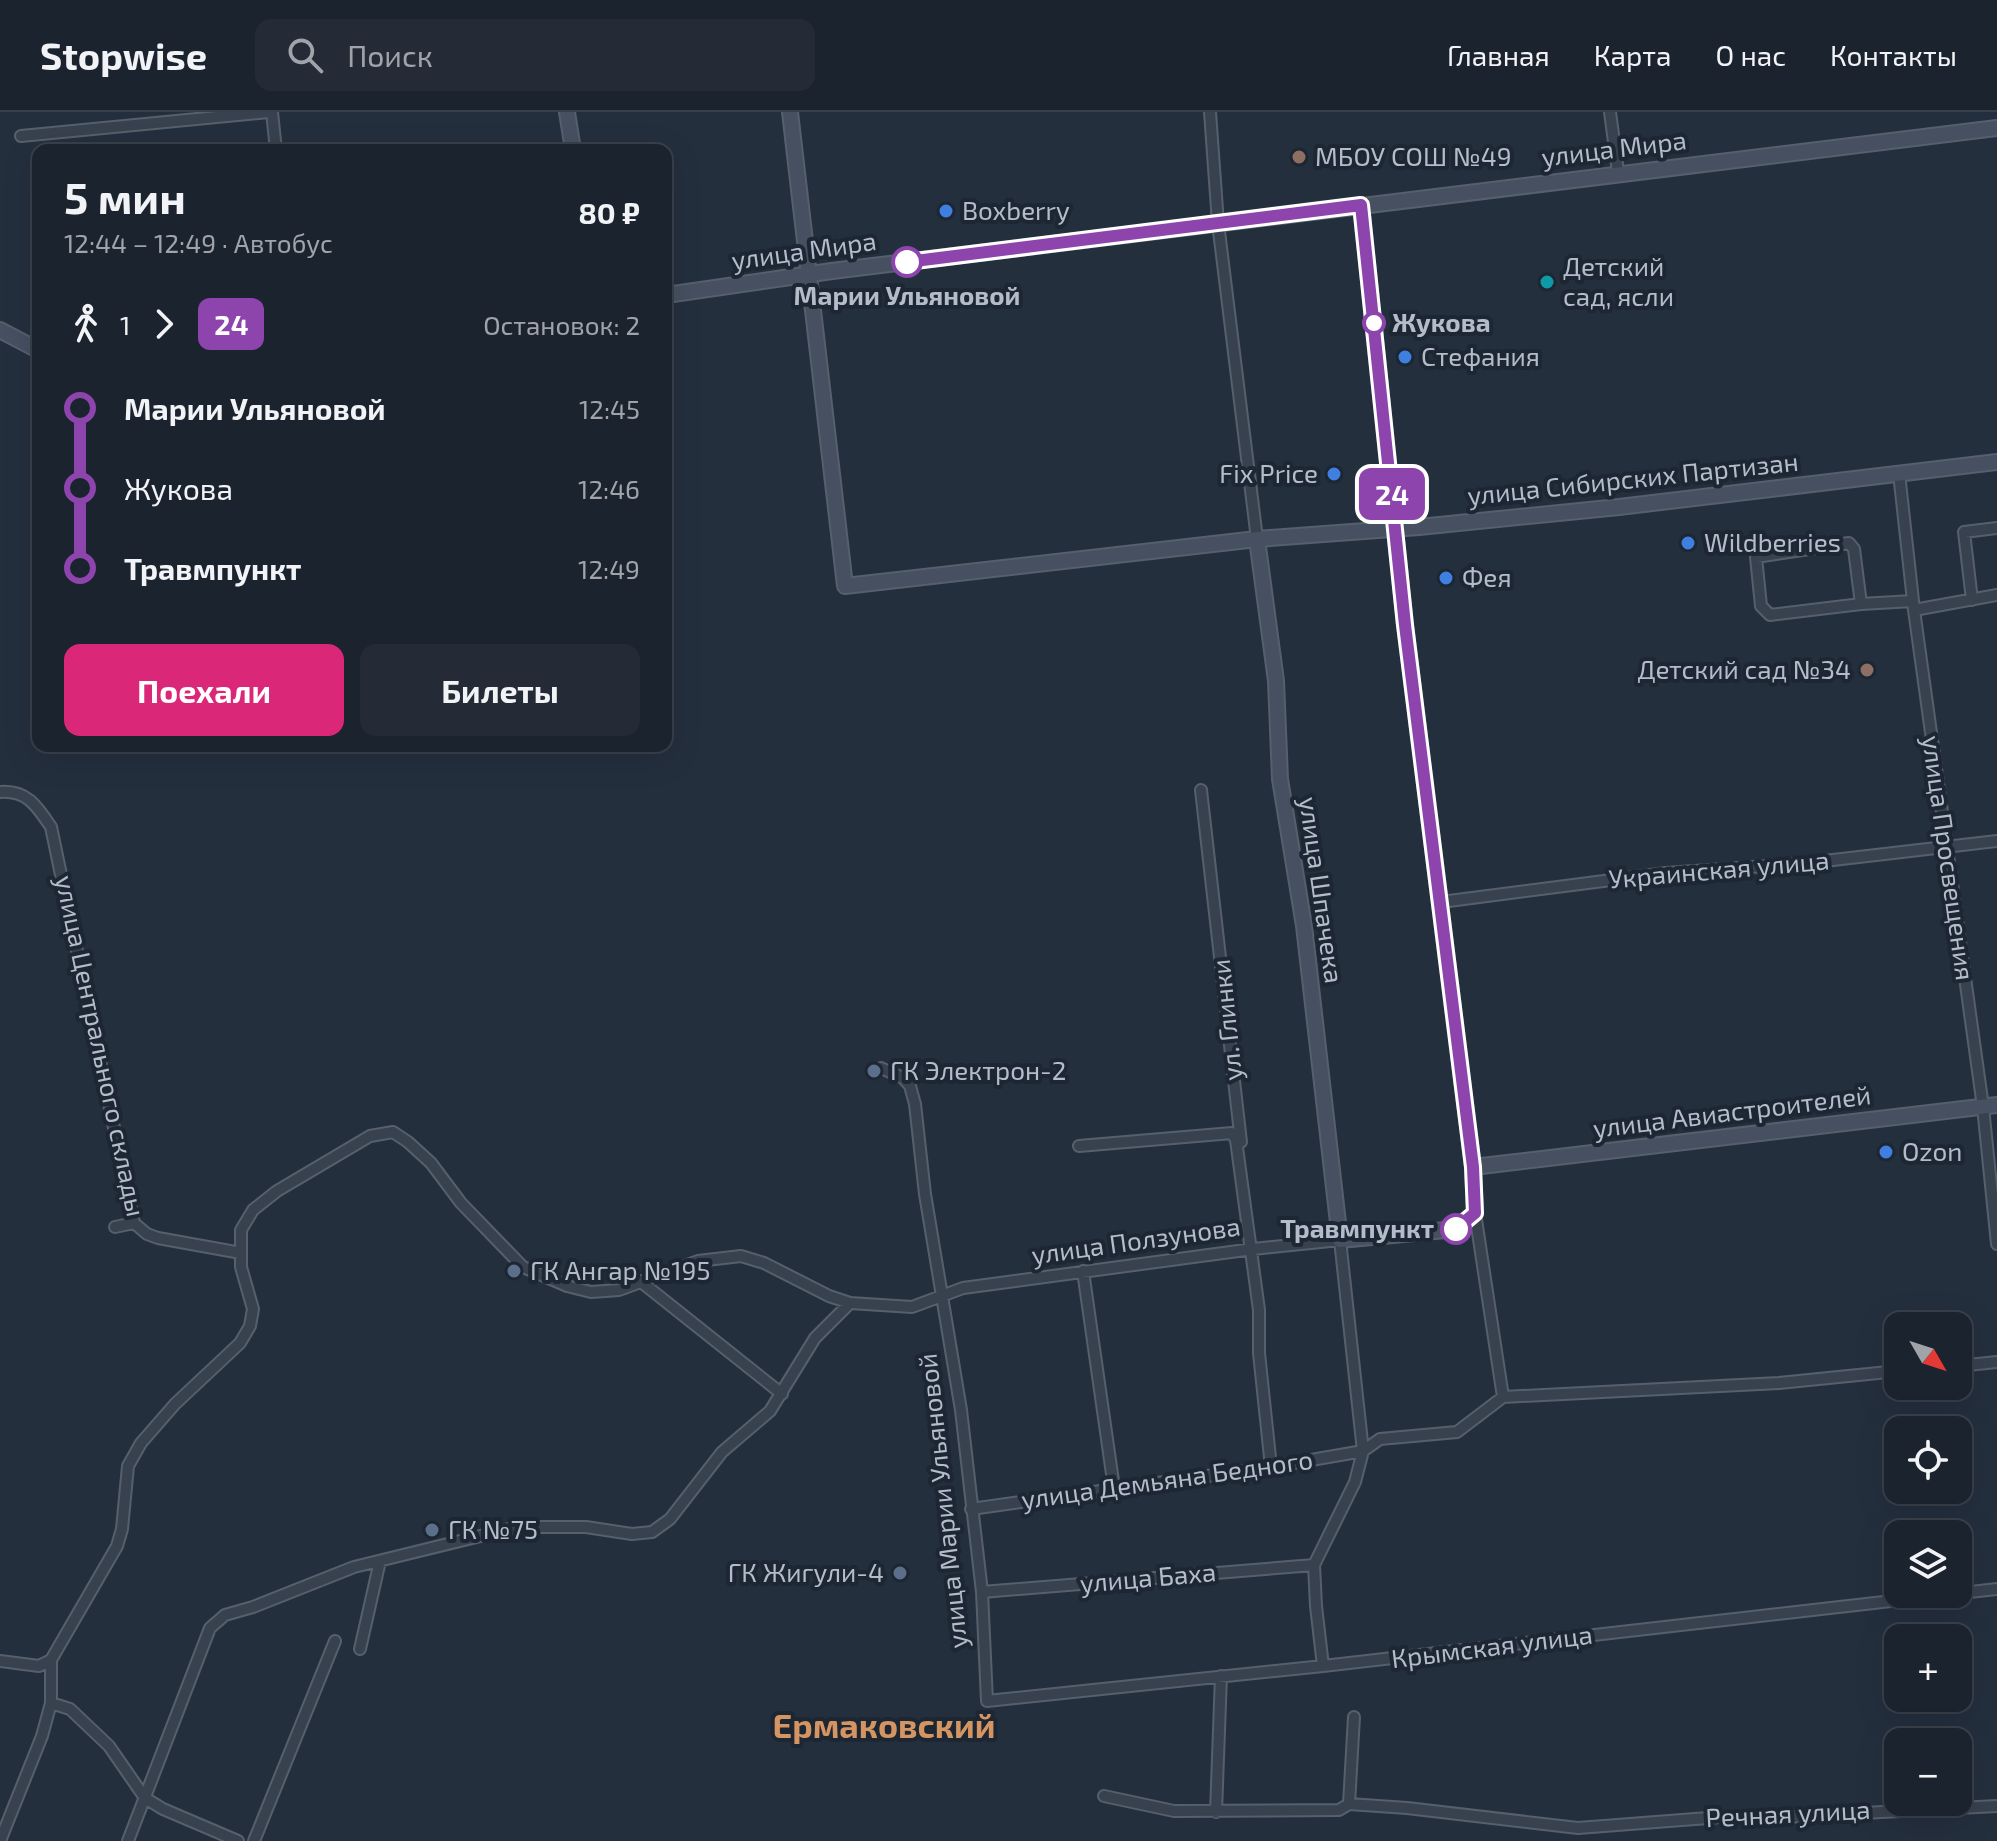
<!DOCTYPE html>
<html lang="ru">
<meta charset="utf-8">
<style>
body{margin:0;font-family:"Exo 2",sans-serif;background:#242b36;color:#f1f3f6;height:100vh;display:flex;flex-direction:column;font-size:30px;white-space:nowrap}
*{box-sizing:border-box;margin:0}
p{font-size:26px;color:#a0a4aa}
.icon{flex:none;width:44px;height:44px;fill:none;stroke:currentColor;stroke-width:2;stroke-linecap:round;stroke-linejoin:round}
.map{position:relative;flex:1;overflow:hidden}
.details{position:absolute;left:32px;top:32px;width:640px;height:608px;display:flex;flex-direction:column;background:#1b232e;border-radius:16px;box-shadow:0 8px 32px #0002,0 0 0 2px #39404a}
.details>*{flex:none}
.badge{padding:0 16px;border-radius:12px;font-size:28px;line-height:52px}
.needle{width:52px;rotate:129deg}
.buttons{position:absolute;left:1884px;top:1200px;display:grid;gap:16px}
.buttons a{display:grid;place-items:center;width:88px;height:88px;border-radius:16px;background:#1b232e;box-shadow:0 8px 32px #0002,0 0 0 2px #39404a;font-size:40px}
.map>.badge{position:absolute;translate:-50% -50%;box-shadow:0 0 0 4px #fff}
.legs{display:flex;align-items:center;gap:12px;height:88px;padding:0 32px;font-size:26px}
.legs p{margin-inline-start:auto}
.head{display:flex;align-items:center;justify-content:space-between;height:136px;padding:0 32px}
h1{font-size:44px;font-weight:700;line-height:60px}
.cta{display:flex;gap:16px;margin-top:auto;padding:16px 32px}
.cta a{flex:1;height:92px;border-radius:16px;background:#db2777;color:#fff;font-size:32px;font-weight:700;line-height:92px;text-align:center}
.cta a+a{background:#242b36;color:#f1f3f6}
ul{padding:0 32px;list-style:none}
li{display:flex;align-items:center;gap:28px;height:80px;font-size:30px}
li i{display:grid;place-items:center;width:12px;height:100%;margin:0 10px;background:currentColor}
li i::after{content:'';width:20px;height:20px;margin:-10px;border:6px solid;border-radius:50%;background:#1b232e}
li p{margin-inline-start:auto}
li:first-child i{background:linear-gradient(#0000 50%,currentColor 0)}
li:last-child i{background:linear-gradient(currentColor 50%,#0000 0)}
header{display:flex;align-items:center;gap:48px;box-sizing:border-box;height:112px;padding:0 40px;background:#1b232e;border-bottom:2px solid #39404a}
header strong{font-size:38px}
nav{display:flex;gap:44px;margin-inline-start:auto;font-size:28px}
.search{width:560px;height:72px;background:#242b36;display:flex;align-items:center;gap:20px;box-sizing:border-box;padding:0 28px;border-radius:16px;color:#a0a4aa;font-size:30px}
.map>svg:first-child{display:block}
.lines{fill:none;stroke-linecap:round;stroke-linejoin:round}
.street-casing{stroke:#565f6c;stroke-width:14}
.secondary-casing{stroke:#565f6c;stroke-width:18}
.street{stroke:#38414e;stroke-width:10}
.secondary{stroke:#465061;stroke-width:14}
.line-1-casing{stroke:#fff;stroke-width:18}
.line-1{stroke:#8e44ad;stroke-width:12}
.education-dot{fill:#8d6e63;stroke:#1d2633;stroke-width:3}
.shop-dot{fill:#3f7fe0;stroke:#1d2633;stroke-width:3}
.stop-1-dot{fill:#fff;stroke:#8e44ad;stroke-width:4}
.culture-dot{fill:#0f9aa8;stroke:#1d2633;stroke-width:3}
.service-dot{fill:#5c6f8a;stroke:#1d2633;stroke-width:3}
.labels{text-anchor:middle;stroke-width:8;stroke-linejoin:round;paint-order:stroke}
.street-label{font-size:26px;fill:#b4bcc9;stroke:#1d2633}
.poi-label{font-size:26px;fill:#b4bcc9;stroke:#1d2633;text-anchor:start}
.stop-label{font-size:26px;font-weight:bold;fill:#b4bcc9;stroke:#1d2633}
.district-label{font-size:34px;font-weight:bold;fill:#d59563;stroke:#1d2633}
</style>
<header>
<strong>Stopwise</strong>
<div class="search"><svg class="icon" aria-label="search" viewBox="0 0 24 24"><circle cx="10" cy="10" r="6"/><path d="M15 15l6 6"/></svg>Поиск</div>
<nav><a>Главная</a><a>Карта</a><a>О нас</a><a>Контакты</a></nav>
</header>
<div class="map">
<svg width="1997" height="1729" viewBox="0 0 1997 1729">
<rect width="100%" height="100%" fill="#242f3e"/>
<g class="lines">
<g class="street-casing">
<path id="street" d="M272 0 276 38
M1210 0 1218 111 1257 427
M1610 0 1618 60
M21 24 269 0
M1899 361 1914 498 1983 995 1997 1132
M1972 488 1964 420 1997 416
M1861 492 1854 437 1849 431 1756 445 1761 494 1770 503 1861 492 1913 489
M1914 498 1997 483
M1201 678 1241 1030
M0 680C27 678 37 694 51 715L134 1111 147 1122 158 1126 241 1141
M1441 790 1666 761 1807 751 1997 729
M881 956 903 966 910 974 915 992 925 1082 961 1298 982 1480 987 1589 1323 1554 1997 1477
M1079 1034 1232 1021 1236 1028 1259 1198V1241L1271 1355
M1475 1101 1503 1285
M115 1115 134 1111
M1083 1159 1114 1376
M640 1169 782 1282
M1958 1254 1997 1250
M971 1397 1271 1355 1363 1339 1380 1327 1457 1320 1503 1285 1779 1271 1898 1259
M982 1480 1314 1453
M360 1537 380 1449
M51 1548 117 1434 122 1417 128 1354 141 1331 175 1292 240 1231 250 1214 253 1197 241 1155V1118L253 1098 277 1079 370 1024 393 1020 408 1030 431 1051 461 1091 523 1155 567 1174 591 1180 619 1178 698 1149 741 1144 764 1151 829 1184 850 1191 912 1195 963 1176 1253 1137 1340 1128 1363 1339 1355 1370 1314 1453 1316 1494 1323 1554
M51 1548V1591L70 1597 109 1634 145 1686 163 1697 238 1729
M0 1549 39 1554 51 1548
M1104 1684 1174 1699 1339 1698 1349 1692 1407 1696 1578 1716 1721 1705H1787L1997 1694
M1349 1692 1354 1605
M1216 1700 1221 1564
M0 1729 42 1624 51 1591
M128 1729 210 1516 225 1503 253 1495 354 1455 517 1415H586L632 1422 652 1420 670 1407 722 1340 770 1299 815 1226 850 1191
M254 1729 335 1529"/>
</g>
<g class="secondary-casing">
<path id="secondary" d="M567 0 573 38
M790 0 845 474 1257 427 1419 415 1619 395 1997 350
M666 183 832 159 1997 16
M0 218 38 238
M1257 427 1276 569 1280 667 1304 814 1340 1128 1456 1117 1475 1101 1473 1055 1405 513 1361 93
M1473 1055 1997 993"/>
</g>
<use href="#street" class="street"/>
<use href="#secondary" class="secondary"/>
</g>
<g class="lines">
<g class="line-1-casing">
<path id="line-1" d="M907 150 1361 93 1405 513 1473 1055 1475 1101 1456 1117"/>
</g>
<use href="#line-1" class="line-1"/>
</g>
<g class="education-dot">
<circle cx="1299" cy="45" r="8"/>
<circle cx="1867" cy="558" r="8"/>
</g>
<g class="shop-dot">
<circle cx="946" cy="99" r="8"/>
<circle cx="1405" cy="245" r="8"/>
<circle cx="1334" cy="362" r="8"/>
<circle cx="1688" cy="431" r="8"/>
<circle cx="1446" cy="466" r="8"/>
<circle cx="1886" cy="1040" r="8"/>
</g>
<g class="stop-1-dot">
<circle cx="907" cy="150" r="14"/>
<circle cx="1374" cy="211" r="10"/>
<circle cx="1456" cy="1117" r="14"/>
</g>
<circle class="culture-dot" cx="1547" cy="170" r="8"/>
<g class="service-dot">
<circle cx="874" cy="959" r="8"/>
<circle cx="514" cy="1159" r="8"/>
<circle cx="432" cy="1418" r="8"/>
<circle cx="900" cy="1461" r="8"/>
</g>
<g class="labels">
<g class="street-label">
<text transform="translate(1614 37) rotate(-7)" y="9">улица Мира</text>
<text transform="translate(804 139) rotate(-8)" y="9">улица Мира</text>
<text transform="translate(1633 367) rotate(-6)" y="9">улица Сибирских Партизан</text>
<text transform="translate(1948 746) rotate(82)" y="9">улица Просвещения</text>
<text transform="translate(1719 758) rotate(-5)" y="9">Украинская улица</text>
<text transform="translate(1321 778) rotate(82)" y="9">улица Шпачека</text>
<text transform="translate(1227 908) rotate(-96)" y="9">ул. Глинки</text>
<text transform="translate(100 934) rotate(78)" y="9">улица Центрального склады</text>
<text transform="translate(1732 1000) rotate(-7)" y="9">улица Авиастроителей</text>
<text transform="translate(1136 1129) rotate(-8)" y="9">улица Ползунова</text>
<text transform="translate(1167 1368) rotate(-8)" y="9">улица Демьяна Бедного</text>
<text transform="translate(943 1389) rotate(-96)" y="9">улица Марии Ульяновой</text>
<text transform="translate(1148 1466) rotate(-5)" y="9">улица Баха</text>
<text transform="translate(1492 1535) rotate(-7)" y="9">Крымская улица</text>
<text transform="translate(1788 1702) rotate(-3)" y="9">Речная улица</text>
</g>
<g class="poi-label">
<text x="1315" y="54">МБОУ СОШ №49</text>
<text x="962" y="108">Boxberry</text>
<text x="1563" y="164">Детский<tspan x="1563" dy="30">сад, ясли</tspan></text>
<text x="1421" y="254">Стефания</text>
<text x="1318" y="371" text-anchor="end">Fix Price</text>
<text x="1704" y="440">Wildberries</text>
<text x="1462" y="475">Фея</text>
<text x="1851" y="567" text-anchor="end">Детский сад №34</text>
<text x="890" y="968">ГК Электрон-2</text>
<text x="1902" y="1049">Ozon</text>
<text x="530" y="1168">ГК Ангар №195</text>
<text x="448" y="1427">ГК №75</text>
<text x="884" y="1470" text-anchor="end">ГК Жигули-4</text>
</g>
<g class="stop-label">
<text x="907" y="193">Марии Ульяновой</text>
<text x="1392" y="220" text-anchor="start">Жукова</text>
<text x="1434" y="1126" text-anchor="end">Травмпункт</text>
</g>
<g class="district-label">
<text x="884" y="1626">Ермаковский</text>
</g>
</g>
</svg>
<div class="buttons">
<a><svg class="needle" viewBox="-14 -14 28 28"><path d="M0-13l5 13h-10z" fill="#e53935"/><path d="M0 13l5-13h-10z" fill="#a0a4aa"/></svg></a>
<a><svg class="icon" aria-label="locate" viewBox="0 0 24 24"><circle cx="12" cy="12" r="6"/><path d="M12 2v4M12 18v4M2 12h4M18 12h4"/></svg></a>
<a><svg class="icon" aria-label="layers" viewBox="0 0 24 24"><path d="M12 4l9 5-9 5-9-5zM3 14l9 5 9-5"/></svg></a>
<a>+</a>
<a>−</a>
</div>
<b class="badge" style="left:1392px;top:382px;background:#8e44ad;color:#fff">24</b>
<section class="details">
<div class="head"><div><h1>5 мин</h1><p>12:44 – 12:49 · Автобус</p></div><b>80 ₽</b></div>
<div class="legs"><svg class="icon" aria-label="walk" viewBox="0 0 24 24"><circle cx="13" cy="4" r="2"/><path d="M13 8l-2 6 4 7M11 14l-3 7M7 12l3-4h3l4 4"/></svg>1<svg class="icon" aria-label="forward" viewBox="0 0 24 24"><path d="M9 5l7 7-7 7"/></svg><b class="badge" style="background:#8e44ad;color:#fff">24</b><p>Остановок: 2</p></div>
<ul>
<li><i style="color:#8e44ad"></i><b>Марии Ульяновой</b><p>12:45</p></li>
<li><i style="color:#8e44ad"></i><span>Жукова</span><p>12:46</p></li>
<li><i style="color:#8e44ad"></i><b>Травмпункт</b><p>12:49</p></li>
</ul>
<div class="cta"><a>Поехали</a><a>Билеты</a></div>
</section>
</div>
